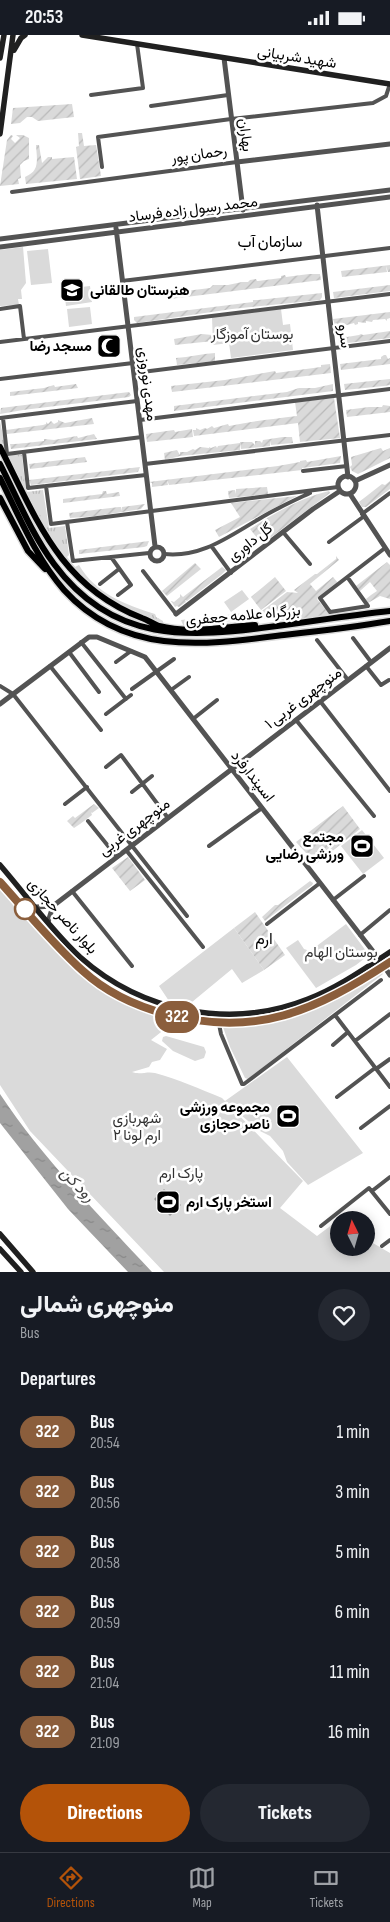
<!DOCTYPE html>
<meta charset="utf-8">
<style>
body{margin:0;font-family:"Sofia Sans Condensed",Vazirmatn,sans-serif;background:#242831;color:#f1f3f6;height:100vh;display:flex;flex-direction:column;font-size:19px;white-space:nowrap}
*{box-sizing:border-box;margin:0}
p{font-size:16px;color:#9ea1a6}
.icon{flex:none;width:28px;height:28px;fill:none;stroke:currentColor;stroke-width:2;stroke-linecap:round;stroke-linejoin:round}
.map{position:relative;height:1237px;overflow:hidden}
.drawer{display:flex;flex-direction:column;background:#171b24;flex:1}
.drawer>*{flex:none}
.badge{padding:0 10px;border-radius:16px;font-size:18px;line-height:32px}
.needle{width:32px;rotate:355deg}
.tools{position:absolute;left:330px;top:1176px;display:grid;gap:10px}
.tools a{display:grid;place-items:center;width:45px;height:45px;border-radius:50%;background:#171b24;box-shadow:0 2px 12px #0003;font-size:25px}
.map>.badge{position:absolute;translate:-50% -50%;box-shadow:0 0 0 2px #fff}
h2{padding:0 20px;font-size:19px;line-height:45px}
.round{display:grid;place-items:center;flex:none;width:52px;height:52px;border-radius:26px;background:#242831}
.head{display:flex;align-items:center;justify-content:space-between;height:85px;padding:0 20px}
h1{font-size:24px;font-weight:800;line-height:38px}
.primary-button{display:flex;gap:10px;margin-top:auto;padding:10px 20px}
.primary-button a{flex:1;height:58px;border-radius:30px;background:#b45309;color:#fff;font-size:20px;font-weight:800;line-height:58px;text-align:center}
.primary-button a+a{background:#242831;color:#f1f3f6}
ul{padding:0;list-style:none}
li{display:flex;align-items:center;gap:15px;height:60px;padding:0 20px}
li div{flex:1}
li b{display:block;font-size:19px}
li em{font-style:normal}
li .badge{min-width:55px;font-weight:700;text-align:center}
.status{display:flex;justify-content:space-between;align-items:center;height:35px;padding:0 25px;background:#171b24;direction:ltr}
.status svg{height:14px;fill:currentColor}
.dock{display:flex;justify-content:space-around;align-items:center;height:70px;border-top:1px solid #363941;background:#171b24;font-size:14px;color:#9ea1a6}
.dock a{display:grid;justify-items:center;gap:2px}
.dock .current{color:#b45309}
.map>svg:first-child{display:block}
.grass{fill:url(#grass-tufts)}
.park{fill:#dadada}
.garden{fill:url(#garden-furrows)}
.water{fill:url(#water-ripples)}
.lines{fill:none;stroke-linecap:round;stroke-linejoin:round}
.trunk-casing{stroke:#dbdbdb;stroke-width:9}
.minor{stroke:#535353;stroke-width:4}
.tertiary{stroke:#535353;stroke-width:5}
.secondary{stroke:#202020;stroke-width:5.5}
.trunk{stroke:#000;stroke-width:6}
.line-casing{stroke:#fff;stroke-width:11}
.line{stroke:#8b5e3c;stroke-width:8}
.stop-dot{fill:#fff;stroke:#8b5e3c;stroke-width:2.5}
.labels{text-anchor:middle;stroke-width:5;stroke-linejoin:round;paint-order:stroke}
.street-label{font-size:15px;fill:#000;stroke:#fff}
.poi-label{font-size:15px;font-weight:bold;fill:#000;stroke:#fff;text-anchor:end}
.park-label{font-size:15px;fill:#313131;stroke:#fff}
.neighbourhood-label{font-size:16px;fill:#000;stroke:#fff}
.water-label{font-size:16px;font-style:italic;fill:#424242;stroke:#fff}
</style>
<div class="status"><b>20:53</b><svg viewBox="0 0 49 12"><path d="M0 12V9h3v3zM5 12V6h3v6zM10 12V3h3v9zM15 12V0h3v12zM26 1h20v11H26zM47 4h2v5h-2z"/></svg></div>
<div class="map">
<svg width="390" height="1237" viewBox="0 0 390 1237">
<defs>
<pattern id="grass-tufts" width="24" height="20" patternUnits="userSpaceOnUse" patternTransform="scale(1.25)"><rect width="24" height="20" fill="#dadada"/><path d="M3 7l-1-3M5 7V3M7 7l1-3M15 17l-1-3M17 17v-4M19 17l1-3" fill="none" stroke="#b9b9b9"/></pattern>
<pattern id="garden-furrows" width="10" height="10" patternUnits="userSpaceOnUse" patternTransform="scale(1.25)"><rect width="10" height="10" fill="#dadada"/><path d="M-1 1l2-2M0 10L10 0M9 11l2-2" fill="none" stroke="#b9b9b9"/></pattern>
<pattern id="water-ripples" width="26" height="14" patternUnits="userSpaceOnUse" patternTransform="scale(1.25)"><rect width="26" height="14" fill="#a1a1a1"/><path d="M2 4q2-2 4 0t4 0M15 11q2-2 4 0t4 0" fill="none" stroke="#898989"/></pattern>
</defs>
<rect width="100%" height="100%" fill="#fff"/>
<path class="grass" d="M0 386 7 420H22L26 457 43 455 49 493 65 491 69 520 67 522 75 532 79 530C95 558 126 570 155 579L156 582 163 586V590L127 575 82 544 56 511 37 482 0 408Z"/>
<path class="park" d="M23 212 26 248 21 255 22 264H18L19 270 0 271V215Z
M48 214 52 248 31 250 27 216Z
M90 251 92 267 66 271 64 254Z
M90 272 92 289 69 292 67 274Z
M281 274 283 290 290 289 293 315 231 323 229 308 213 310 212 282Z
M242 555 249 564 231 577 224 567Z
M362 795 384 823 363 839 341 811Z
M0 854 78 939 107 958 136 973 175 986 151 1005 167 1014 160 1025 152 1027 149 1032 132 1037C140 1040 147 1036 155 1038 178 1044 200 1054 222 1063L225 1066 287 1022 363 1118 308 1150 287 1127 283 1116 270 1101 260 1096 228 1069 303 1146 280 1173 317 1201 337 1186 339 1187V1212H366V1204L390 1218V1237H164L30 1096 0 1050Z
M346 889 369 920 356 930 316 953 286 913 298 905 304 914 310 916Z
M234 893 264 935 242 948 232 934 186 972 171 969 159 951Z
M381 937 383 939 248 1044 245 1043 230 1012 223 992C237 991 251 991 265 989 308 982 345 959 381 937Z
M166 1001 204 1012 206 1017 204 1023 195 1026 173 1016 162 1006 163 1002Z"/>
<path class="garden" d="M72 69 74 82 38 86 32 82H27L20 88 11 89 13 73Z
M78 98H82L84 111 96 110 101 141 80 144 76 112 79 111Z
M11 100 13 101 11 104 15 108 20 103 16 100H23L29 103V124L24 126 20 130 21 143 18 144 19 149 0 151 7 105Z
M36 110H39L42 128 48 122H52V124L74 122 77 144 26 149 25 142C40 136 37 125 36 110Z
M390 230V237H388L386 231 387 237 342 242 341 236Z
M309 239H320L321 245 170 264V258L210 253 213 250H228L242 247H248L250 245 256 244 257 246H258L281 243V241L285 240 286 242Z
M390 250V256L334 263 333 257Z
M322 258V262L320 265 232 274 137 288 134 285V282L253 267V265H258Z
M390 277V283L387 284V286L385 284 373 285 372 287 366 286V288L358 287V289L355 290 354 288 347 290 344 289V292H342L341 289 335 290 333 284Z
M390 296V303L339 309 338 303 345 301 347 302 359 300 361 299 363 300Z
M202 299 212 300 213 306 175 310 174 304Z
M215 318V326L177 330 176 323C190 322 201 319 215 318Z
M384 320H386L388 324 390 323V329L341 335 340 329 381 324V322Z
M330 329 331 338 172 357 171 351 225 345 275 336 276 338 321 332V330Z
M390 344V350L384 351 345 355 344 349Z
M76 349 78 353 10 361V357L44 353 54 350 55 352Z
M333 349V356L174 376V371L287 357 299 353H315Z
M129 357 131 360 129 362 23 375 0 379 1 373Z
M334 363 340 403 300 407 298 388 194 401 193 395H196V393L200 395 205 393 207 394 212 391 214 393 228 389 229 391C252 386 274 384 297 381L295 367Z
M383 370 390 371V377L347 382 346 375 369 372H382Z
M92 383 94 389 7 399 6 395 43 390 46 389V387L48 389 51 386 54 389 58 387V385L65 388Z
M192 394 193 402 147 407 146 399 174 395 175 397Z
M94 399 97 404 11 414 10 409C22 409 31 407 44 406V404L54 405 77 401 78 403Z
M283 402H292L293 408 271 410 270 406V411L241 414 240 407H252L255 410V406H260L262 408 263 405Z
M240 408V415L180 421 165 425 164 418 177 415 180 420V417H187L193 414 195 415 200 412 209 413V412L211 413 216 411 217 413 218 411Z
M381 413 383 416 390 413V423L358 439 352 436 350 432 352 430 351 422Z
M341 421 340 428 302 433V435L169 450 167 445 168 450 152 452V448L149 447 278 431 300 427V426L306 425 307 427Z
M85 422 87 427 30 434 29 429Z
M140 432 138 437 31 450 29 445Z
M390 446V454L366 472H362L359 467 382 449 385 450Z
M267 452 268 459 229 463 228 456 235 455 236 459V454Z
M103 456H106L107 459 119 457 120 461 63 468V464L102 459Z
M329 456 330 458 262 509 250 494C275 478 300 463 329 456Z
M297 461 219 502 215 495 240 482 231 468Z
M145 469 141 474 97 481 70 483 69 478 119 472H121L122 476V472Z
M149 506 147 511 144 512 79 519V515Z
M336 521 339 525 305 553 310 549 316 556 333 542 338 548 317 564 331 581 293 586 270 583 183 590 181 585 262 576 287 557 298 558 294 555 315 539H317L336 524Z
M387 527 390 530V564L380 561 368 568 366 564 371 560 373 562 371 560 377 556 370 547 360 556 356 551Z
M195 528 201 534 167 561 162 556Z
M222 532 226 535 221 540 187 566 185 565 186 567 179 572 177 571 175 572 171 566 174 567 180 562V559L183 562Z
M275 542 286 556 261 575 251 562Z
M94 769 99 773 92 778 91 777 92 780 80 789 76 784 80 789 74 793 67 786 73 781 75 783Z
M343 771 360 794 316 829 296 807Z
M128 822 145 845 130 856 112 833Z
M310 846 313 848 312 850 265 886 262 882 275 870H278Z
M255 877 285 920 264 935 234 893Z"/>
<path class="water" d="M0 1059C43 1124 99 1180 152 1237H128L68 1174 0 1088Z
M164 1154 181 1170 170 1181 154 1164Z"/>
<g class="lines">
<g class="trunk-casing">
<path id="trunk" d="M0 412C37 485 60 551 142 583 148 585 153 589 159 591 189 599 224 592 255 590
M0 429C17 462 31 498 54 529 113 609 189 603 277 591 315 586 352 580 390 576
M0 443C19 481 36 523 64 555 125 622 204 610 284 600 320 596 355 592 390 586
M0 463 28 516 45 534"/>
</g>
<path class="minor" d="M91 60 143 53 137 9
M151 71 228 60
M102 132 98 102 231 84 373 68 386 61 390 49
M12 157 237 127
M122 246 390 213
M0 274 20 271 24 304
M0 307 390 259
M134 338 390 306
M0 344 133 328
M0 383 137 366
M3 383 7 419 142 402
M140 385 390 354
M24 417 28 453 146 440
M145 429 390 400
M303 436 347 431
M46 451 51 489 338 452
M362 479 390 458
M67 487 73 526 149 518
M283 497 310 529
M329 507 363 482
M212 512 231 538
M164 519C201 523 228 502 259 484 275 474 293 466 310 458
M111 522 131 550 118 560
M143 536 176 579
M348 543 368 571 330 577 320 563 385 513
M100 549 119 534
M353 603 371 627
M317 605 348 645
M81 607 126 664
M69 617 99 657
M116 627 131 616
M50 631 101 695
M366 631 381 650 389 645
M0 651 13 659 187 881
M132 654 174 624
M171 655 189 642
M320 666 390 756
M106 679 131 660
M193 684 217 665
M296 685 374 781
M106 732 121 720 168 783
M132 757 152 741
M65 769 87 752
M88 786 117 822
M209 811 262 773
M126 815 203 912
M72 856 132 931
M333 865 364 841
M267 889 320 848
M360 900 390 875
M335 980 390 1052
M219 989 221 999 242 1049H244L381 945
M355 1006 390 979
M333 1010 348 997
M376 1034 390 1024
M337 1062 375 1033
M361 1093 390 1071
M372 1156 390 1142
M321 1191 369 1153 390 1179
M382 1211 390 1205"/>
<path class="tertiary" d="M224 23 243 175
M237 127 390 109
M317 170 348 442
M116 193 155 511
M0 204 390 155
M0 212 390 162
M338 450a9 9 0 1 1 18 0a9 9 0 1 1-18 0Z
M355 446 390 430
M350 459 390 520
M150 519a7 7 0 1 1 14 0a7 7 0 1 1-14 0Z
M176 579 313 474 340 456
M0 669 89 602H97L145 622 379 924
M53 871 390 613
M36 872 53 871
M48 887 53 871
M384 931 390 940"/>
<path class="secondary" d="M82 0 390 49
M14 15 21 3 25 0
M0 23 4 0
M0 99 13 0
M0 830C26 860 51 895 80 922 142 977 230 995 308 964 337 953 364 934 390 917
M0 847C27 877 53 910 83 936 106 957 136 971 166 979 256 1004 316 976 390 927
M0 1199 33 1237
M0 1214 21 1237"/>
<use href="#trunk" class="trunk"/>
</g>
<g class="lines">
<g class="line-casing">
<path id="line" d="M0 847C27 877 53 909 83 936 106 957 136 971 166 979 256 1003 315 976 390 927"/>
</g>
<use href="#line" class="line"/>
</g>
<defs>
<g id="school-square" transform="scale(1.25)"><rect x="-9" y="-9" width="18" height="18" rx="4" fill="#000" stroke="#fff"/><path d="M0-5L7-2L0 1L-7-2ZM-4 1L0 2.5L4 1V4Q0 6-4 4Z" fill="#fff"/></g>
<g id="mosque-square" transform="scale(1.25)"><rect x="-9" y="-9" width="18" height="18" rx="4" fill="#000" stroke="#fff"/><path d="M3.5-4.9A6 6 0 1 0 3.5 4.9A5 5 0 1 1 3.5-4.9Z" fill="#fff"/></g>
<g id="stadium-square" transform="scale(1.25)"><rect x="-9" y="-9" width="18" height="18" rx="4" fill="#000" stroke="#fff"/><path d="M0-5a6.5 5 0 1 0 0 10a6.5 5 0 1 0 0-10ZM-3.5-1.8h7v3.6h-7Z" fill="#fff"/></g>
</defs>
<g fill-rule="evenodd">
<use href="#school-square" x="72" y="255"/>
<use href="#mosque-square" x="109" y="311"/>
<use href="#stadium-square" x="362" y="811"/>
<use href="#stadium-square" x="288" y="1081"/>
<use href="#stadium-square" x="168" y="1167"/>
</g>
<circle class="stop-dot" cx="25" cy="874" r="10"/>
<g class="labels">
<g class="street-label">
<text transform="translate(297 22) rotate(9)" y="5">شهید شربیانی</text>
<text transform="translate(246 100) rotate(83)" y="5">بهاران</text>
<text transform="translate(199 119) rotate(-8)" y="5">رحمان پور</text>
<text transform="translate(193 174) rotate(-7)" y="5">محمد رسول زاده فرساد</text>
<text transform="translate(345 301) rotate(83)" y="5">سرو</text>
<text transform="translate(148 349) rotate(83)" y="5">مهدی نوروزی</text>
<text transform="translate(250 507) rotate(-38)" y="5">گل داوری</text>
<text transform="translate(243 580) rotate(-5)" y="5">بزرگراه علامه جعفری</text>
<text transform="translate(303 663) rotate(-37)" y="5">منوچهری غربی ۱</text>
<text transform="translate(253 741) rotate(52)" y="5">اسپندارفرد</text>
<text transform="translate(134 792) rotate(-37)" y="5">منوچهری غربی</text>
<text transform="translate(63 881) rotate(48)" y="5">بلوار ناصر حجازی</text>
</g>
<g class="poi-label">
<text x="90" y="260" text-anchor="start">هنرستان طالقانی</text>
<text x="92" y="316">مسجد رضا</text>
<text x="344" y="807">مجتمع<tspan x="344" dy="17">ورزشی رضایی</tspan></text>
<text x="270" y="1077">مجموعه ورزشی<tspan x="270" dy="17">ناصر حجازی</tspan></text>
<text x="186" y="1172" text-anchor="start">استخر پارک ارم</text>
</g>
<g class="park-label">
<text x="252" y="304">بوستان آموزگار</text>
<text x="341" y="922">بوستان الهام</text>
<text x="137" y="1088">شهربازی<tspan x="137" dy="17">ارم لونا ۲</tspan></text>
<text x="181" y="1143">پارک ارم</text>
</g>
<g class="neighbourhood-label">
<text x="270" y="212">سازمان آب</text>
<text x="264" y="909">ارم</text>
</g>
<g class="water-label">
<text transform="translate(78 1149) rotate(46)" y="6">رود کن</text>
</g>
</g>
</svg>
<div class="tools">
<a><svg class="needle" viewBox="-14 -14 28 28"><path d="M0-13l5 13h-10z" fill="#e53935"/><path d="M0 13l5-13h-10z" fill="#9ea1a6"/></svg></a>
</div>
<b class="badge" style="left:177px;top:982px;background:#8b5e3c;color:#fff">322</b>
</div>
<section class="drawer">
<div class="head"><div><h1>منوچهری شمالی</h1><p>Bus</p></div><a class="round"><svg class="icon" aria-label="heart" viewBox="0 0 24 24"><path d="M12 20l-8-8c-3-5 5-10 8-4 3-6 11-1 8 4z"/></svg></a></div>
<h2>Departures</h2>
<ul>
<li><span class="badge" style="background:#8b5e3c;color:#fff">322</span><div><b>Bus</b><p>20:54</p></div><em>1 min</em></li>
<li><span class="badge" style="background:#8b5e3c;color:#fff">322</span><div><b>Bus</b><p>20:56</p></div><em>3 min</em></li>
<li><span class="badge" style="background:#8b5e3c;color:#fff">322</span><div><b>Bus</b><p>20:58</p></div><em>5 min</em></li>
<li><span class="badge" style="background:#8b5e3c;color:#fff">322</span><div><b>Bus</b><p>20:59</p></div><em>6 min</em></li>
<li><span class="badge" style="background:#8b5e3c;color:#fff">322</span><div><b>Bus</b><p>21:04</p></div><em>11 min</em></li>
<li><span class="badge" style="background:#8b5e3c;color:#fff">322</span><div><b>Bus</b><p>21:09</p></div><em>16 min</em></li>
</ul>
<div class="primary-button"><a>Directions</a><a>Tickets</a></div>
</section>
<nav class="dock">
<a class="current"><svg class="icon" aria-label="directions" viewBox="0 0 24 24"><path d="M12 3l9 9-9 9-9-9zM9 14v-3h6M13 9l2 2-2 2"/></svg>Directions</a>
<a><svg class="icon" aria-label="map" viewBox="0 0 24 24"><path d="M3 6l6-2 6 2 6-2v14l-6 2-6-2-6 2zM9 4v14M15 6v14"/></svg>Map</a>
<a><svg class="icon" aria-label="tickets" viewBox="0 0 24 24"><path d="M3 7h18v10H3zM15 7v10"/></svg>Tickets</a>
</nav>
